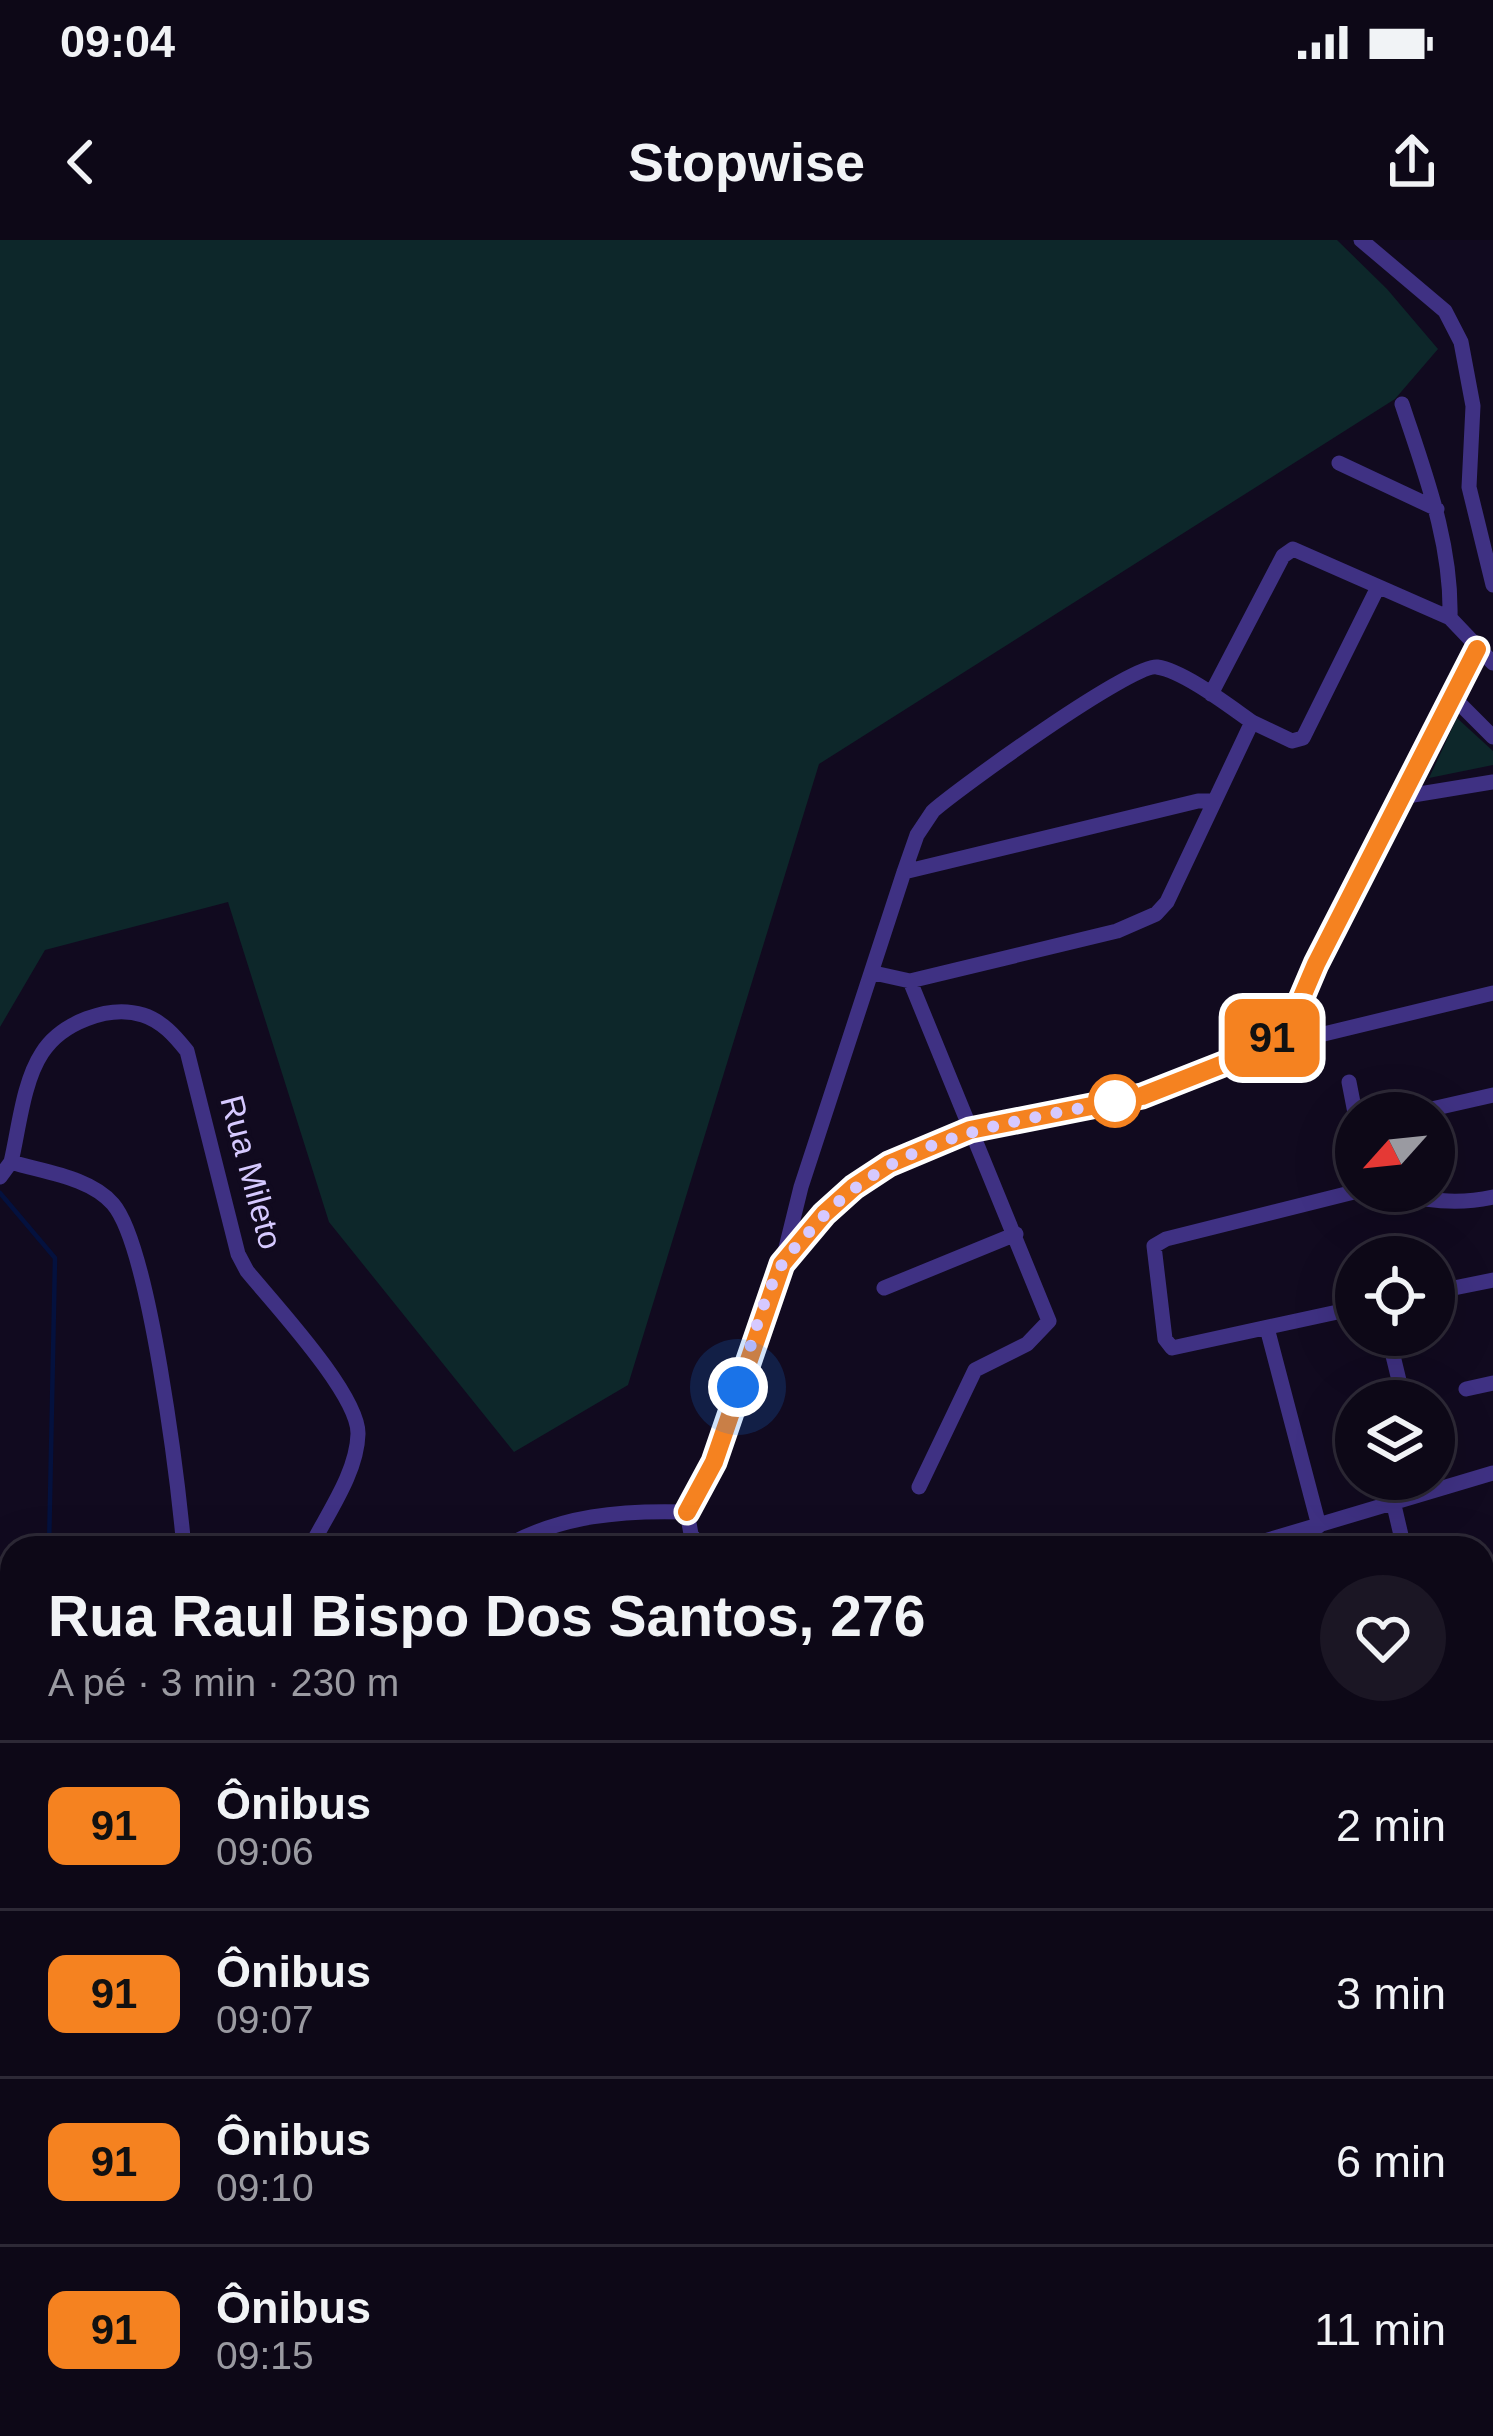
<!DOCTYPE html>
<html lang="pt">
<meta charset="utf-8">
<style>
body{margin:0;font-family:Arial,sans-serif;background:#1b1624;color:#f1f3f6;height:100vh;display:flex;flex-direction:column;font-size:45px;white-space:nowrap}
*{box-sizing:border-box;margin:0}
p{font-size:39px;color:#9a9aa1}
.icon{flex:none;width:66px;height:66px;fill:none;stroke:currentColor;stroke-width:2;stroke-linecap:round;stroke-linejoin:round}
.map{position:relative;flex:1;overflow:hidden}
.drawer{position:absolute;left:0px;top:1296px;width:1494px;height:900px;display:flex;flex-direction:column;background:#0d0817;border-radius:36px 36px 0 0;box-shadow:0 12px 48px #0002,0 0 0 3px #2d2936}
.drawer>*{flex:none}
.badge{padding:0 24px;border-radius:18px;font-size:42px;line-height:78px}
.needle{width:78px;rotate:243deg}
.controls{position:absolute;left:1335px;top:852px;display:grid;gap:24px}
.controls a{display:grid;place-items:center;width:120px;height:120px;border-radius:50%;background:#0d0817;box-shadow:0 12px 48px #0002,0 0 0 3px #2d2936;font-size:60px}
.you{position:absolute;width:60px;height:60px;margin:-30px;border:9px solid #fff;border-radius:50%;background:#1a73e8;box-shadow:0 0 0 18px #1a73e833}
.map>.badge{position:absolute;translate:-50% -50%;box-shadow:0 0 0 6px #fff}
.round{display:grid;place-items:center;flex:none;width:126px;height:126px;border-radius:63px;background:#1b1624}
.headline{display:flex;align-items:center;justify-content:space-between;height:204px;padding:0 48px}
h1{font-size:57px;font-weight:700;line-height:90px}
ul{padding:0;list-style:none}
li{display:flex;align-items:center;gap:36px;height:168px;padding:0 48px;border-top:3px solid #2d2936}
li div{flex:1}
li b{display:block;font-size:45px}
li em{font-style:normal}
li .badge{min-width:132px;font-weight:700;text-align:center}
.status{display:flex;justify-content:space-between;align-items:center;height:84px;padding:0 60px;background:#0d0817;direction:ltr}
.status svg{height:33px;fill:currentColor}
header{display:flex;justify-content:space-between;align-items:center;height:156px;padding:0 48px;background:#0d0817;font-size:54px;font-weight:700}
.map>svg:first-child{display:block}
.green{fill:#0d272a}
.lines{fill:none;stroke-linecap:round;stroke-linejoin:round}
.stream{stroke:#04113e;stroke-width:4.5}
.minor{stroke:#3f3183;stroke-width:15}
.line-casing{stroke:#fff;stroke-width:27}
.line{stroke:#f58220;stroke-width:18}
.walk{stroke:#d6c9ff;stroke-width:12;stroke-dasharray:0 21.6}
.stop-dot{fill:#fff;stroke:#f58220;stroke-width:6}
.labels{text-anchor:middle;stroke-width:9;stroke-linejoin:round;paint-order:stroke}
.street-label{font-size:33px;fill:#d6c9ff;stroke:#110a1f}
</style>
<div class="status"><b>09:04</b><svg viewBox="0 0 49 12"><path d="M0 12V9h3v3zM5 12V6h3v6zM10 12V3h3v9zM15 12V0h3v12zM26 1h20v11H26zM47 4h2v5h-2z"/></svg></div>
<header><svg class="icon" aria-label="back" viewBox="0 0 24 24"><path d="M15 5l-7 7 7 7"/></svg>Stopwise<svg class="icon" aria-label="share" viewBox="0 0 24 24"><path d="M12 15V3M7 8l5-5 5 5M5 13v7h14v-7"/></svg></header>
<div class="map">
<svg width="1493" height="2196" viewBox="0 0 1493 2196">
<rect width="100%" height="100%" fill="#110a1f"/>
<path class="green" d="M0 0H1337L1387 49 1438 109 1395 159 819 524 628 1145 514 1212 329 982 228 662 45 710 0 787Z
M1457 478 1493 511V525L1429 538Z
M0 2081 12 2088V2184H155L171 2196H0Z"/>
<g class="lines">
<path class="stream" d="M0 953 55 1018 49 1308
M0 1658 12 1635
M0 1732 12 1780
M0 1867 12 1865"/>
<path class="minor" d="M1361 0 1445 71 1461 102 1473 166 1469 247 1493 345
M1402 164C1425 234 1452 303 1450 378
M1339 223 1437 269
M1211 454 1283 316 1293 309 1450 378 1493 423
M1452 456 1493 497
M1252 482 1292 501 1303 498 1378 347
M1401 557 1493 542
M904 632 1198 561H1214
M910 741 1049 1081 1027 1104 975 1130 919 1247
M1262 809 1493 753
M1349 842 1356 878
M1414 873 1493 855
M11 922C19 888 23 842 42 813 61 783 109 764 143 775 162 781 175 796 187 811L238 1014 247 1031C274 1064 359 1155 358 1194 357 1233 327 1274 310 1308
M0 937 11 922C43 932 90 937 113 964 150 1007 178 1243 184 1308
M782 1024 801 947 904 632 917 595 933 571C959 548 1132 423 1157 427 1184 431 1229 466 1252 482L1167 662 1156 674 1117 691 910 741 874 733
M884 1048 1016 994
M1434 1052 1493 1040
M1356 1068 1172 1108 1165 1099 1154 1006 1166 999 1354 952C1406 951 1438 969 1493 957
M1267 1088 1319 1286
M1388 1095 1404 1161
M1466 1149 1493 1143
M1393 1261 1404 1308
M687 1272 714 1222 782 1024 824 974 855 947 889 924 970 890 1142 856 1259 810 1293 778 1316 724 1477 409
M687 1272 691 1294 701 1308
M503 1308C560 1275 622 1270 687 1272
M1241 1308 1493 1233
M1482 1416 1493 1422
M1482 1766 1493 1762
M1482 1869 1493 1874
M1482 1965 1493 1966
M1482 2078C1492 2102 1493 2120 1482 2144
M1145 2184C1178 2195 1202 2195 1235 2184
M1441 2196 1452 2184"/>
</g>
<g class="lines">
<g class="line-casing">
<path id="line" d="M687 1272 714 1222 782 1024 824 974 854 947 889 924 970 890 1142 856 1259 810 1293 778 1316 724 1477 409"/>
</g>
<use href="#line" class="line"/>
<path class="walk" d="M738 1147C751 1108 761 1062 781 1026 788 1013 801 1002 810 991 893 894 999 886 1115 861"/>
</g>
<circle class="stop-dot" cx="1115" cy="861" r="24"/>
<g class="labels">
<g class="street-label">
<text transform="translate(252 932) rotate(75)" y="12">Rua Mileto</text>
</g>
</g>
</svg>
<div class="controls">
<a><svg class="needle" viewBox="-14 -14 28 28"><path d="M0-13l5 13h-10z" fill="#e53935"/><path d="M0 13l5-13h-10z" fill="#9a9aa1"/></svg></a>
<a><svg class="icon" aria-label="locate" viewBox="0 0 24 24"><circle cx="12" cy="12" r="6"/><path d="M12 2v4M12 18v4M2 12h4M18 12h4"/></svg></a>
<a><svg class="icon" aria-label="layers" viewBox="0 0 24 24"><path d="M12 4l9 5-9 5-9-5zM3 14l9 5 9-5"/></svg></a>
</div>
<div class="you" style="left:738px;top:1147px"></div>
<b class="badge" style="left:1272px;top:798px;background:#f58220;color:#111">91</b>
<section class="drawer">
<div class="headline"><div><h1>Rua Raul Bispo Dos Santos, 276</h1><p>A pé · 3 min · 230 m</p></div><a class="round"><svg class="icon" aria-label="heart" viewBox="0 0 24 24"><path d="M12 20l-8-8c-3-5 5-10 8-4 3-6 11-1 8 4z"/></svg></a></div>
<ul>
<li><span class="badge" style="background:#f58220;color:#111">91</span><div><b>Ônibus</b><p>09:06</p></div><em>2 min</em></li>
<li><span class="badge" style="background:#f58220;color:#111">91</span><div><b>Ônibus</b><p>09:07</p></div><em>3 min</em></li>
<li><span class="badge" style="background:#f58220;color:#111">91</span><div><b>Ônibus</b><p>09:10</p></div><em>6 min</em></li>
<li><span class="badge" style="background:#f58220;color:#111">91</span><div><b>Ônibus</b><p>09:15</p></div><em>11 min</em></li>
</ul>
</section>
</div>
